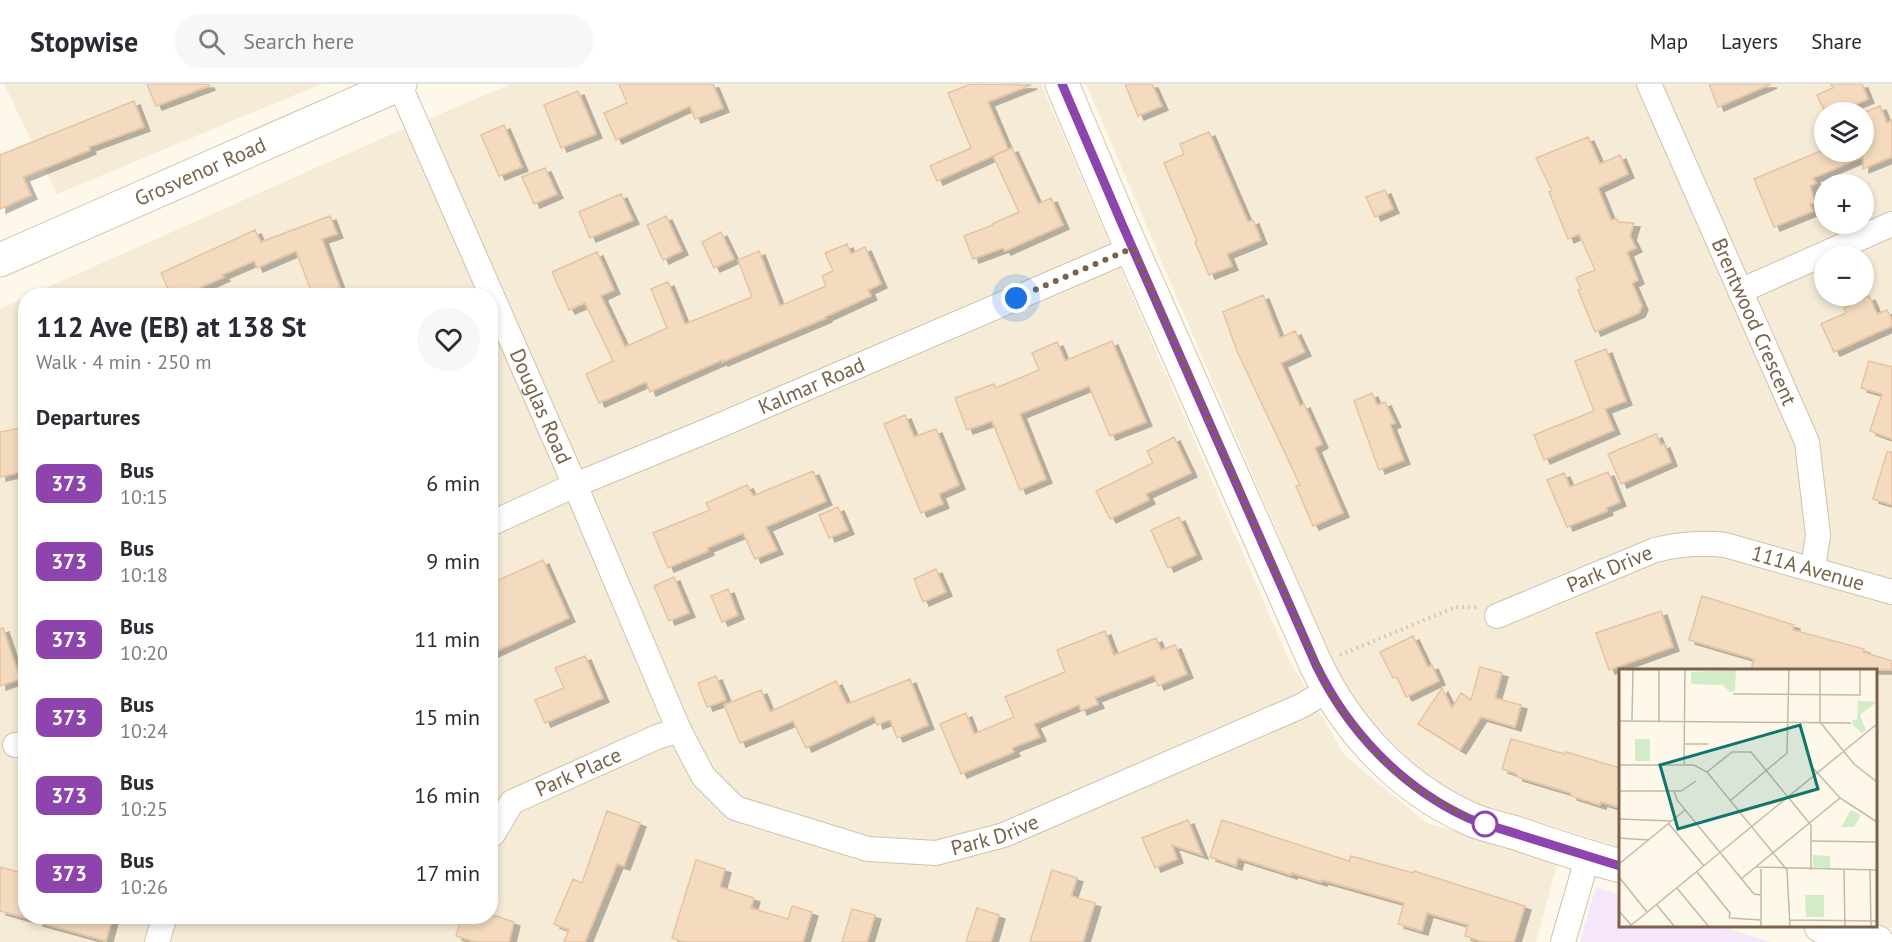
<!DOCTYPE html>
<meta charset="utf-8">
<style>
body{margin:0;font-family:"PT Sans",sans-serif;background:#f7f7f7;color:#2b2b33;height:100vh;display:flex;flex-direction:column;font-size:22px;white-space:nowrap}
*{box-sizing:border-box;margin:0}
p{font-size:20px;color:#7c7c81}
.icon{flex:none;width:33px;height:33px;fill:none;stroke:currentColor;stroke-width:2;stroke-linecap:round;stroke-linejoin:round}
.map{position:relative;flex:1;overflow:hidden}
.drawer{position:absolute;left:18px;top:204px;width:480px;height:636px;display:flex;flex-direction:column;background:#fff;border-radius:24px;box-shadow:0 3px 9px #0003}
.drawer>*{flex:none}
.badge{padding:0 12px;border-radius:9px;font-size:21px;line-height:39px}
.fabs{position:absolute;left:1814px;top:18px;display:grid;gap:12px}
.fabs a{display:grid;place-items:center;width:60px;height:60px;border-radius:50%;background:#fff;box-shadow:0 3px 9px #0003;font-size:30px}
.you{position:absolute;width:30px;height:30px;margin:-15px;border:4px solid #fff;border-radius:50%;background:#1a73e8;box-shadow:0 0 0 9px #1a73e833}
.map>.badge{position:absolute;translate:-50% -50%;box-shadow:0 0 0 3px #fff}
h2{padding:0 18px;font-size:22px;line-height:54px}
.round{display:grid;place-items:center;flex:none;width:63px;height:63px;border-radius:32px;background:#f7f7f7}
.headline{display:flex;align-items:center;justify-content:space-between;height:102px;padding:0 18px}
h1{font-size:28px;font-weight:600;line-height:45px}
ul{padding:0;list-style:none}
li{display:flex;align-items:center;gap:18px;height:78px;padding:0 18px}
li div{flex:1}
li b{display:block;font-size:22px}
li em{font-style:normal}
li .badge{min-width:66px;font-weight:700;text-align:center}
header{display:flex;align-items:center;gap:36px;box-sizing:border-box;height:84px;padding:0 30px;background:#fff;border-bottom:2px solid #e1e1e2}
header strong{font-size:28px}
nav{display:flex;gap:33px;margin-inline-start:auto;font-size:21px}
.search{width:420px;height:54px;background:#f7f7f7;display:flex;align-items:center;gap:15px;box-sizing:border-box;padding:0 21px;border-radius:33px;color:#7c7c81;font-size:22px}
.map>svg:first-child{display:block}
.residential{fill:#f5ebd7;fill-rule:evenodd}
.education{fill:#f5e6fa}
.building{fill:#f4dbc0;stroke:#e7c49f;stroke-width:1.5;filter:url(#shadow)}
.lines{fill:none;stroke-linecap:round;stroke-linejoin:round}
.street-casing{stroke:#d1c1ad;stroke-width:26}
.secondary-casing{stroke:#d4c3ab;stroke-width:35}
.path{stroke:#dabfa2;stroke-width:4;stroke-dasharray:1.5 4.5;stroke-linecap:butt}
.street{stroke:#fff;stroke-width:24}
.secondary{stroke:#fff;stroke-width:33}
.line-casing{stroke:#fff;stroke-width:14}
.line{stroke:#8e44ad;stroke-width:9}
.walk{stroke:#7a624b;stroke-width:6;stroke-dasharray:0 10.8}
.stop-dot{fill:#fff;stroke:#8e44ad;stroke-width:3}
.labels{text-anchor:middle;stroke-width:6;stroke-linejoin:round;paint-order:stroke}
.street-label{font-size:21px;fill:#7a624b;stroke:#fffbf1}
.inset-road{fill:none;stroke:#c5b8a5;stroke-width:1.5}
.view{fill:#0f766e;fill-opacity:0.15;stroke:#0f766e;stroke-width:3}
.inset-edge{fill:none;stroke:#7a624b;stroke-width:3}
</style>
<header>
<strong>Stopwise</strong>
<div class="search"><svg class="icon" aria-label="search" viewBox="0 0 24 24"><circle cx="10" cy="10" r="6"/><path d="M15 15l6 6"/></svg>Search here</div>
<nav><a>Map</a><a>Layers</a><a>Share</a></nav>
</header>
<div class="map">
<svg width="1892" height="858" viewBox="0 0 1892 858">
<defs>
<filter id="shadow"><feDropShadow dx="6" dy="4" stdDeviation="0" flood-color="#0004"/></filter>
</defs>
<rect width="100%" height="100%" fill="#fdf8e9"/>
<path class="residential" d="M4 0H321L57 110Z
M511 0H1041L1288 574 1345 672 1427 739 1558 777 1536 858H0V225L25 213 26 832H490V212L30 211 383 54Z
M1086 0H1892V844L1876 839V586H1620V763L1465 715 1385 669 1341 598ZM1824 28H1863V68H1824ZM1824 100H1863V140H1824ZM1824 172H1863V212H1824Z"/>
<path class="education" d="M1596 803 1620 811V842H1718L1771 858H1580Z"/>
<path class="building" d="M147 0H208L209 2 156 22Z
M619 0H713L723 24 695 35 690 22 616 56 604 29 627 19Z
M971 0 1031 1 988 18 1008 65 937 97 930 82 971 64 948 9Z
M1125 0H1152L1162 22 1138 32Z
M1709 0H1771L1718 23Z
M1831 0H1862L1868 15 1836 28H1825L1817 11 1833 4Z
M578 7 596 50 561 64 544 21Z
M134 17 144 43 89 63 90 66 23 93 31 111 0 125V71Z
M1880 22 1887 39 1892 36V73L1863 85V73L1813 94 1816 99 1810 102 1815 119 1810 120 1813 127 1774 143 1754 95 1818 68H1863V29Z
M504 41 522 83 499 92 481 51Z
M1209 48 1248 138 1253 136 1261 156 1227 170 1232 182 1209 191 1195 158 1197 157 1164 79 1184 70 1180 60Z
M1588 53 1600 80 1620 71 1628 90 1598 104 1611 136 1617 135 1618 138 1634 139 1630 152 1636 164 1627 168 1638 196 1632 199 1642 222 1639 229 1595 248 1578 206 1581 205 1576 194 1595 186 1579 150 1568 155 1549 108 1552 107 1536 74Z
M1012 64 1038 120 1051 114 1063 141 1005 167 1003 164 973 175 964 152 993 141 992 140 1019 128 993 72Z
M545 84 557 110 534 120 522 93Z
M1385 106 1393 125 1375 133 1366 113Z
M621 110 633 136 590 154 579 128Z
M330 132 337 150 322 155 343 212H313L296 167 257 184 254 177 222 191 224 193 182 212H171L161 189 255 146 261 158Z
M666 132 682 167 663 176 647 141Z
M721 148 734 175 714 184 702 158Z
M847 160 851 170 865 163 881 200 868 206 871 212 825 233 826 234 722 278V276L650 308 646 298 599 319 586 290 613 277 585 219 569 226 552 188 597 168 614 206 601 212 625 263 667 244 651 205 668 198 685 240 752 213 738 176 759 167 780 222 826 202 822 192 833 187 825 169Z
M1263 211 1280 254 1295 247 1305 268 1281 279 1300 322 1304 320 1322 360 1315 364 1343 429 1313 442 1296 402 1300 401 1237 267 1223 228Z
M1869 212 1877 230 1887 226 1892 236V242L1834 268 1821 240 1846 229 1844 224Z
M1112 257 1146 338 1110 352 1089 302 1020 330 1046 395 1020 406 992 337 967 346 955 314 994 300 996 304 1039 286 1032 269 1057 258 1065 277Z
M1606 265 1626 317 1605 325 1614 346 1544 376 1534 351 1594 327 1575 277Z
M1869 277 1892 283V355L1870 347 1882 310 1861 304Z
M1372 309 1377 321 1385 318 1395 339 1390 341 1404 376 1379 386 1354 317Z
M905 331 914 353 936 345 959 401 939 410 943 420 921 429 884 340Z
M26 343V387L0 393V348Z
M1656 350 1661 361 1664 360 1671 378 1621 400 1608 370Z
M1174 353 1191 389 1146 410 1149 416 1110 435 1096 407 1153 379 1147 367Z
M1887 368H1892V421L1873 415Z
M813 387 826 417 766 443 777 466 755 475 743 449 707 464 708 467 668 484 653 449 710 426 706 419 747 401 753 412Z
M1608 388 1620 418 1606 424 1607 427 1567 443 1547 396 1564 389 1570 403Z
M838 423 848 446 829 454 819 431Z
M1179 433 1196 471 1168 484 1151 446Z
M543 476 569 534 490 570V500Z
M936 485 946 508 923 518 914 495Z
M674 493 689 529 669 537 654 502Z
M728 505 738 531 722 538 711 512Z
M1702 512 1794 541 1793 546 1864 565 1863 568 1892 577V586H1751L1754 575 1689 556Z
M1661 527 1673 563 1609 586 1596 549Z
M3 544 20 595 0 602V545Z
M1105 547 1114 571 1156 554 1161 566 1175 561 1187 590 1158 602 1154 591 1095 614 1098 620 1081 627 1079 621 1034 640 1040 653 1012 664 1014 668 961 690 940 640 966 629 974 650 1014 633 1005 613 1065 588 1057 566Z
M1413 552 1428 583 1432 581 1439 597 1406 613 1397 593 1393 594 1380 568Z
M585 572 603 614 545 639 535 616 564 604 555 584Z
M1480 583 1502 589 1495 614 1521 621 1515 643 1481 633 1460 666 1418 640 1442 604 1452 624 1461 609 1471 616Z
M716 592 726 616 707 623 698 599Z
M910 595 928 641 897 654 890 636 877 641 874 632 806 664 793 637 740 659 724 621 761 606 770 628 836 597 847 620Z
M1511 655 1565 670 1566 668 1620 684V724L1601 718 1600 721 1571 712V709L1517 693V690L1502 685Z
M607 727 640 739 624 782 617 780 585 858H564L569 846 554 840 573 795 582 799Z
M1188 736 1202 771 1172 761 1177 775 1155 784 1142 754Z
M1222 736 1349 777 1351 772 1413 789 1414 787 1525 822 1514 858H1483L1465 852 1468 841 1427 829 1422 847 1398 840 1404 819 1322 796 1321 798 1292 789 1291 791 1238 774 1236 782 1210 773Z
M696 776 725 785 720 803 754 814 751 824 788 835 792 822 812 828 803 858H684L672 854Z
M0 783 26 790V834L0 827Z
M1052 786 1077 794 1071 812 1095 819 1083 858H1030Z
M977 824 999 831 991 858H966Z
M852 825 875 831 867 858H842Z
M38 832H113L106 857 37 838Z
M462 832H496L514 838 509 858H476L456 852Z"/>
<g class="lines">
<g class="street-casing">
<g id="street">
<path id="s1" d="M399 0 575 401 679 646 703 692 735 724 868 765 936 769 1004 751 1301 622 1328 606"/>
<path id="s2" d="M1649 0 1807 358 1818 451 1813 484"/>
<path d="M1740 207 1892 140"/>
<path id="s3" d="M490 440 575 401 709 346 1133 164"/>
<path id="s4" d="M1497 532 1655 466C1679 460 1700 458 1725 461L1892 508"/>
<path d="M15 661 26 659"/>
<path id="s5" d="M493 750 512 718 657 653 679 646"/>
<path d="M157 858 165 832"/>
<path d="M1563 858 1588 772"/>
</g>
</g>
<g class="secondary-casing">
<g id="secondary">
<path d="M1062 0 1121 140 1316 581C1348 647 1400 703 1468 734 1482 741 1500 744 1516 749 1550 761 1585 772 1620 782"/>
<path id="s6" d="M0 176 400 0"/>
<path d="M1821 842 1877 858"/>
</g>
</g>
<path class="path" d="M1340 571 1456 523H1478"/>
<use href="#street" class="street"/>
<use href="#secondary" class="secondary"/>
</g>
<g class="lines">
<g class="line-casing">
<path id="line" d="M1062 0 1122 140 1316 581C1348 647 1401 703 1468 734 1484 741 1503 745 1520 751 1553 761 1587 772 1620 782"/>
</g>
<use href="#line" class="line"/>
<path class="walk" d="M1016 214 1133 164 1328 606C1343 628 1358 649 1376 669 1403 699 1450 728 1488 741L1485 740"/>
</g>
<circle class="stop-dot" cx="1485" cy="740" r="12"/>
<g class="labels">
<g class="street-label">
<text dy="7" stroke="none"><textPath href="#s6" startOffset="219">Grosvenor Road</textPath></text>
<text dy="7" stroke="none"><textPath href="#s2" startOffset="260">Brentwood Crescent</textPath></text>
<text dy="7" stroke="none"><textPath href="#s3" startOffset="350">Kalmar Road</textPath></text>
<text dy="7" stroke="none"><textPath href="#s1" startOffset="352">Douglas Road</textPath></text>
<text dy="7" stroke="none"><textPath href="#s4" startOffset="328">111A Avenue</textPath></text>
<text dy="7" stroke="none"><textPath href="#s4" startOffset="122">Park Drive</textPath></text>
<text dy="7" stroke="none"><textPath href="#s5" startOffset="110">Park Place</textPath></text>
<text dy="7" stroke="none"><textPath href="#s1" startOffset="1070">Park Drive</textPath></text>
</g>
</g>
<g transform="translate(1619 585)">
<rect width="258" height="258" fill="#fdf8e9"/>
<path d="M117 1 116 21 111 23 104 16 72 15V3ZM239 28 241 32 258 33 241 46 247 61 243 64 234 56 233 51H238ZM16 70H31V92H16ZM232 141 242 146 235 158H222ZM194 186 211 187V199L194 198ZM186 226H205V248H187Z" fill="#d1ecc6"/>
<path class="inset-road" d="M201 0V53M114 25 241 26V0M0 52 232 54M13 52 14 0M40 52V0M201 53 235 95 258 113M65 75H89M65 95 66 0M0 96H75L88 103 168 201 171 258M194 99 221 129 258 153M88 103 113 83H132L192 156V201M0 122H62L77 112M55 122 58 131 135 225 142 226M112 131 168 84 170 0M0 150 53 152M50 155 85 197M0 169 30 171M193 172 258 173M0 195 66 141M137 198 258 201M142 200V258M225 201 226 258M251 201 252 258M78 203 111 244 110 249M0 208 28 243M122 210 221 129M58 219 90 258M37 235 56 258M0 242 12 256M110 249 142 251M171 251 258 252M10 258 258 55"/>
<path class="view" d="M181 56 199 120 59 160 41 96Z"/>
<rect width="258" height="258" class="inset-edge"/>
</g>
</svg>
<div class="fabs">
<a><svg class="icon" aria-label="layers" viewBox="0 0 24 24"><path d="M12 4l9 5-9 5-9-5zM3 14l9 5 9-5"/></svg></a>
<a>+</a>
<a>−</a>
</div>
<div class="you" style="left:1016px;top:214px"></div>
<section class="drawer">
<div class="headline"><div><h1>112 Ave (EB) at 138 St</h1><p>Walk · 4 min · 250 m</p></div><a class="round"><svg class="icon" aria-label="heart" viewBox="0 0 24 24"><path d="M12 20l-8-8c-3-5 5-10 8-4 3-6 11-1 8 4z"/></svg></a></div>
<h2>Departures</h2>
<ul>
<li><span class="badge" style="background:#8e44ad;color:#fff">373</span><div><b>Bus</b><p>10:15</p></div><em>6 min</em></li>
<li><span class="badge" style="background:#8e44ad;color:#fff">373</span><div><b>Bus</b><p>10:18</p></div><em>9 min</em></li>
<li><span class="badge" style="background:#8e44ad;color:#fff">373</span><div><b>Bus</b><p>10:20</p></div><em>11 min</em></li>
<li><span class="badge" style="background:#8e44ad;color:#fff">373</span><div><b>Bus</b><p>10:24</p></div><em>15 min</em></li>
<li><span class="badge" style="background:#8e44ad;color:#fff">373</span><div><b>Bus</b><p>10:25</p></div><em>16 min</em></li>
<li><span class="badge" style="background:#8e44ad;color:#fff">373</span><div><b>Bus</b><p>10:26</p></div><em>17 min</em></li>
</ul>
</section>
</div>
